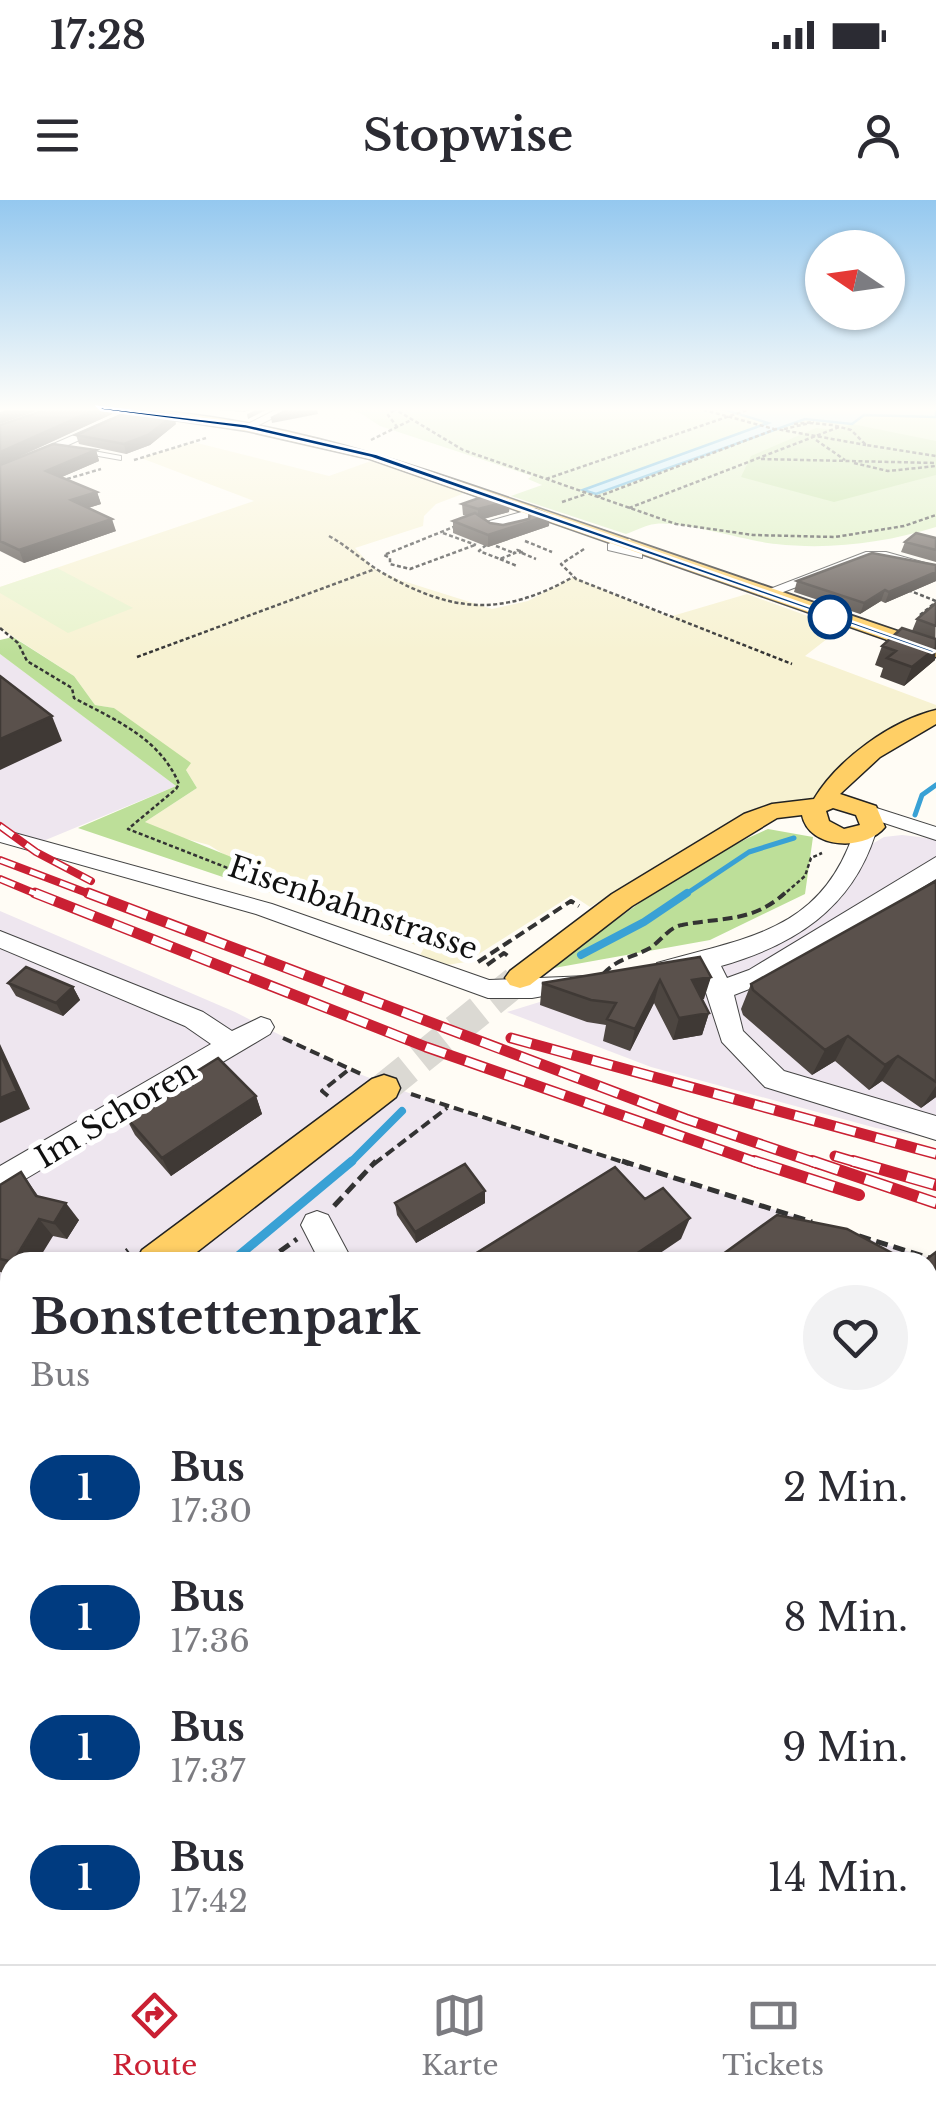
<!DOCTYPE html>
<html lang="de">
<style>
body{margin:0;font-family:"Libre Baskerville",serif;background:#f2f2f3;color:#2b2b33;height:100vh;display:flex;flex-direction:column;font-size:38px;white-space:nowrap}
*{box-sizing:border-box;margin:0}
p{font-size:32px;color:#7c7c81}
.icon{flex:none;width:55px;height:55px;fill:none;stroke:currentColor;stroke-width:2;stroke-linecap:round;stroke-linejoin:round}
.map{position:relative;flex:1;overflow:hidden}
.panel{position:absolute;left:0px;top:1052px;width:938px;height:712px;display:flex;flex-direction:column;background:#fff;border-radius:30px 30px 0 0;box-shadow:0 2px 8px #0004}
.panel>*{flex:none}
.badge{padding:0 20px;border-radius:32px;font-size:35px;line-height:65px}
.needle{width:65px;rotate:283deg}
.buttons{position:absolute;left:805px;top:30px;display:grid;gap:20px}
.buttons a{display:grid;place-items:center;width:100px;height:100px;border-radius:50%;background:#fff;box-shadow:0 2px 8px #0004;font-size:50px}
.map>.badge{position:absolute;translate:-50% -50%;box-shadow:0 0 0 5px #fff}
.round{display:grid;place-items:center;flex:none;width:105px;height:105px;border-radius:52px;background:#f2f2f3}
.overview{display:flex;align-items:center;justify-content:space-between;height:170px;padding:0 30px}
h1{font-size:48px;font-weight:700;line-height:75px}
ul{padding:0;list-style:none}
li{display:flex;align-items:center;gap:30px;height:130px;padding:0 30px}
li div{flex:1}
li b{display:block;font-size:38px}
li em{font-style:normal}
li .badge{min-width:110px;font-weight:700;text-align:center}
.status{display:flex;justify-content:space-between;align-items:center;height:70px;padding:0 50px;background:#fff;direction:ltr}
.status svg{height:28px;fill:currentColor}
header{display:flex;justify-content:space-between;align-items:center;height:130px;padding:0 30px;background:#fff;font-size:45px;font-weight:700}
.menu{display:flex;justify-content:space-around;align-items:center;height:140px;border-top:2px solid #e1e1e2;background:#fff;font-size:28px;color:#7c7c81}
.menu a{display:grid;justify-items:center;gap:5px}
.menu .current{color:#ca2033}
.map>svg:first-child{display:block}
.industrial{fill:#eee6ef;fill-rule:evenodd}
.farmland{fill:#f7f2d2}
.green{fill:#d8edbb}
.forest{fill:#bddf99}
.pitch{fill:#e9f3cd}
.water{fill:#b6e5f9;stroke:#39a1d5;stroke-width:2.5}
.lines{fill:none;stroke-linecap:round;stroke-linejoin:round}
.stream-far2{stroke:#39a1d5;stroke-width:5}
.stream-far1{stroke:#39a1d5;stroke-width:8}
.stream{stroke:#39a1d5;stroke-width:9}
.major-tunnel{stroke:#dbd9d3;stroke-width:31;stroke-dasharray:31 15;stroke-linecap:butt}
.minor-casing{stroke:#444;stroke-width:2}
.major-casing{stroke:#222;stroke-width:3}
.path-far2{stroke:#333;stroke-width:2.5;stroke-dasharray:4 2.5;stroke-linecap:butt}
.path-far1{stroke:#333;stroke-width:4;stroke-dasharray:10 5;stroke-linecap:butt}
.path{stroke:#333;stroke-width:5;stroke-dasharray:12 6;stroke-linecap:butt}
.minor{fill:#fff;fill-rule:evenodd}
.major{fill:#ffcf65;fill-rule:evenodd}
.rail-far2-casing{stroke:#ca2033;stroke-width:8}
.rail-far1-casing{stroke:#ca2033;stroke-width:11}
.rail-casing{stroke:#ca2033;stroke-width:12}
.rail-far2{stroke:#fff;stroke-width:5;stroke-dasharray:16;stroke-linecap:butt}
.rail-far1{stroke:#fff;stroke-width:8;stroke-dasharray:21;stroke-linecap:butt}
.rail{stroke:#fff;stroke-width:9;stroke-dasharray:28;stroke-linecap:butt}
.wall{fill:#4d4641}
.shaded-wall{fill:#3f3935}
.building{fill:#5a514c;stroke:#3f3935;stroke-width:2.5}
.line{fill:#003b80;stroke:#fff;stroke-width:2.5}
.stop-dot{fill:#fff;stroke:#003b80;stroke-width:5}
.labels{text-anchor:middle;stroke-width:10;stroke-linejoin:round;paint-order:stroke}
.street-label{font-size:30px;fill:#111;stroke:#fff}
</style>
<div class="status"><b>17:28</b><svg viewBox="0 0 49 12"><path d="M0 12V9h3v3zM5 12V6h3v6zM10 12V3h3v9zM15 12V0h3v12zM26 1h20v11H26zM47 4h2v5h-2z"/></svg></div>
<header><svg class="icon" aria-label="menu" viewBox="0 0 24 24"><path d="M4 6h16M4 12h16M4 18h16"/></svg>Stopwise<svg class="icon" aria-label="person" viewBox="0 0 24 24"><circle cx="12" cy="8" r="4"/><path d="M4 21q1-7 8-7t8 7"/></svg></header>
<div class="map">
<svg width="936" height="1764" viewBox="0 0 936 1764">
<rect width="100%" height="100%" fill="#fffcf5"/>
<path class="industrial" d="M0 454 176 586 36 644 0 635Z
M902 635 936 639V939L876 928 651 867 507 812 569 793 754 754 811 725 842 697 872 644 884 637Z
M0 711 235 812 349 870 448 908 936 1060V1764H0ZM10 1062H928V1755H10Z"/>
<path class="farmland" d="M193 242 329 276 371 261 465 293 436 304 424 316 423 326 355 348 373 368 400 380 492 409 528 401 573 377 669 417 747 394 841 428 805 456 936 505V510L813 599 758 609 736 618 590 707 572 695 466 762 446 765 420 755 424 748 267 692 262 678 209 645 168 634 145 622 197 588 186 570 114 508 95 505 74 476 0 428V387L254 301 141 258Z"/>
<path class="green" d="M342 208H719L770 223 790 225 805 219 851 224 864 215 936 217V327C885 343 829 350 776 344 745 341 681 320 655 324 646 325 635 331 626 334L511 296 542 285 528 279 532 276 380 226 362 214Z"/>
<path class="forest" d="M852 224 936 241V275L834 302 741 277 751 256 816 228 837 230Z
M13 437 74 476 95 505 114 508 191 563 186 570 197 588 145 622 256 667 267 692 78 628 176 586 0 454V440Z
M768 629 813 637 805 694 710 740 554 768C620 715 690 663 768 629Z"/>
<path class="pitch" d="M57 368 133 408 68 433 0 393V387Z"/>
<path class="water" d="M719 208H936V217L864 215 852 224 805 219 596 294 583 290 768 223Z"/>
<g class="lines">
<path class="stream-far2" d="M915 615 922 595 936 585
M683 696 749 652 794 638"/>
<path class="stream-far1" d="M581 755 644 722 687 693
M349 964 402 911"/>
<path class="stream" d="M231 1062 352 961
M0 1244 10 1236"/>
<path class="major-tunnel" d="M384 888 520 778"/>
<g class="minor-casing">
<path id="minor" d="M205 208H250L245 211Z
M279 208H293L251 229 242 227Z
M111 219 115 224 66 246 121 256V260L59 249 0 275V267Z
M536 308 542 312 541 315 524 319 527 327C508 334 496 337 479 324Z
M620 339H630L632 342 626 347 642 352V358L608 350V344Z
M866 352H886L936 366V374L885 360H868L770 397 757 394Z
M867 605 936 627V640L860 615 857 611Z
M0 629 272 704 489 780 588 776 591 782 588 788 532 798H488L256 714 0 642Z
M864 629 875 635C851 709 794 745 721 766L727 778 749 770 936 657V679L767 782 734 795 743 831 784 871 936 916V940L765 887 722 842 699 771 666 778 654 769 657 763C743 738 819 733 853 635Z
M0 731 203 812 232 831 261 817 270 820 274 827 270 834 0 994V966L211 844 185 826 0 748Z
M317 1011 328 1015 353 1062H320L301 1025 306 1015Z
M0 1133 10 1137V1175L0 1171Z
M936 1509V1558L928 1561V1513Z
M692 1755H746L742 1764H688Z
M750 1755H802L806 1764H754Z"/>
</g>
<g class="major-casing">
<path id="major" d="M95 208C257 208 410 264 561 316 686 359 811 402 936 444V457L370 259 247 231Z
M936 510V524L880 557 840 594 876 606 885 627C866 651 809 650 802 615L777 618 632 706 530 785 520 788 510 785 505 778 510 771 612 694 744 614 772 604 814 599C838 559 891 521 936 510ZM833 608 856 615 860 625 844 629 829 621 826 611Z
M384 875 396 879 400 888 396 897 184 1062H136L142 1050 372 879Z
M10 1151V1197L0 1201V1156Z"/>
</g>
<path class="path-far2" d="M393 208 463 250 676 324 753 335 835 337 904 326 936 315
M697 208 774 229
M394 210 388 215 398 228
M794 224 814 222
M784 229 810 223 833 225 851 230 866 245 936 256
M371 240 411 220
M816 240 845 260
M761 259 936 263
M134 260 206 238
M854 263 888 271 936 266
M67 279 101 269
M546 279 753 208
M597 297 776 229 866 245
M562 302 586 294
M629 308 839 227
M456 326 384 355 390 358V364L410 369 475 345
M443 333 476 345
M329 336C347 346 363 361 381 372 452 413 502 417 573 377
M525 341 552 352
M486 345 479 351 500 359 515 353
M496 346 514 353
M584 349 561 364 576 379 792 464
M517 350 523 352 514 353Z
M522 353 536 359
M500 359 517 366
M908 390 936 401
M920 415 936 402
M0 428 18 443 27 461 72 488 74 498C115 520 160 538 179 584L176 589 128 629 261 681 262 689
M137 457 375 369
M782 696 805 676 811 658 822 653"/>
<path class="path-far1" d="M478 762 571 701 579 706
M487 765 504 753 508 756
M603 774C618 758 632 758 650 748 661 741 669 727 682 725 721 717 752 723 785 693
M283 838 361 874
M411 894 629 964
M328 896 322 891 347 871
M374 964 447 908"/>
<path class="path" d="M622 961 812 1022
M334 1006 376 961
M859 1036 936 1060
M112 1062 128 1050
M265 1062 297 1039
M0 1118 10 1115
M0 1267 10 1259"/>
<use href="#minor" class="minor"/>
<use href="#major" class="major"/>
<g class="rail-far2-casing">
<path id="rail-far2" d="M0 626 36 652 91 681
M0 660 95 696
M0 679 41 696"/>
</g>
<g class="rail-far1-casing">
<path id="rail-far1" d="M35 693 426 847 761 964
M88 693 686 919 819 964
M511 838 936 954
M835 956 862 964"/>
</g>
<g class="rail-casing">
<path id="rail" d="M754 961 859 995
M812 961 936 1003
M853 961 936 985"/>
</g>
<use href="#rail-far2" class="rail-far2"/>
<use href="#rail-far1" class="rail-far1"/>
<use href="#rail" class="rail"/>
</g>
<path class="wall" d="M143 208H195L191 211Z
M112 214 4 264 96 250 99 261 62 277 97 292 101 304 88 308 116 331 24 363 0 351V225Z
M176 224 150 245 126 254 79 244 76 235Z
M510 301 509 312 484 319 490 323 503 325 549 326 488 347 453 333V321L467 316 463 315 462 304Z
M936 338V362L901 352 905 342Z
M936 365V381L885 403 881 401 860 414 794 392 797 381Z
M936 403 935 460 904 486 880 477 883 468 875 465 882 446 912 431 917 419Z
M936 681V897L921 908 882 881 869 890 835 861 812 875 743 815 741 809 751 784Z
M711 777 702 799 709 813 702 835 673 840 654 803 630 851 603 841 606 825 587 822 540 805 542 783Z
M8 783 73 787 80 800 63 816 16 796Z
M256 896 262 914 171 976 135 935 125 916Z
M21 972 39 997 79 1020 67 1039 53 1036 10 1062V1074L0 1072V985Z
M395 1003H485L416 1043 397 1015Z
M936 1052V1419L928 1421V1062Z"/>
<path class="shaded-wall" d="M12 208H45L0 224V212Z
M99 208H110L112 214 0 265V252Z
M260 208H270L248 219 247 214Z
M317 209 318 214 272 223 271 218Z
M174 215 176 224 150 245 126 254 124 244Z
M96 250 99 261 50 282 46 271Z
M97 292 101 304 75 312 71 300Z
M510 301 509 312 478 320V309Z
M550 315 549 326 488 347V335Z
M112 319 116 331 24 363 19 350Z
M936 372V381L885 403 889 392Z
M885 390 881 401 860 414 864 403Z
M936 448 935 460 904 486 912 467Z
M52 516 62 541 0 570V539Z
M711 777 704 799 685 802 692 780Z
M660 780 654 803 630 851 635 829Z
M73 787 80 800 63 816 56 803Z
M709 813 702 835 673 840 679 818Z
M848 836 835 861 812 875 825 850Z
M0 844 30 909 0 923Z
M898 856 882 881 869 890 885 865Z
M936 886V897L921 908Z
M256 896 262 914 171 976 162 958Z
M485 991V1003L416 1043 415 1032Z
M66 1003 79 1020 67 1039 54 1023Z
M690 1018 681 1039 647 1062H624Z
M39 1019 53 1036 37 1062H13Z
M301 1755H318L321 1764H305Z"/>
<path class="building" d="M50 208H99L0 252V225Z
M291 208H312L317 209 271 218Z
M134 209 174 215 148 235 124 244 76 235Z
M53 244 96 250 46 271 97 292 71 300 112 319 19 350 0 341V265Z
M490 294 510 301 478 309 462 304Z
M535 309 550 315 488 335 453 321 475 313 490 323 503 325 529 319 530 310Z
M916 333 936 338V350L905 342Z
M872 353 936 365V372L889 392 885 390 864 403 797 381Z
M936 403V426L917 419Z
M902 428 936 439V448L912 467 887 458 896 451 882 446Z
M0 476 52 516 0 539Z
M936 681V882L898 856 885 865 848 836 825 850 753 790 751 784Z
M700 757 711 777 692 780 709 813 679 818 660 780 635 829 607 819 616 803 591 800 542 783Z
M26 767 73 787 56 803 8 783Z
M0 853 17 891 0 898Z
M218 858 256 896 162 958 125 916Z
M465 964 485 991 415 1032 395 1003Z
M615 967 645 999 663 988 690 1018 624 1062H462Z
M21 972 36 996 66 1003 54 1023 39 1019 13 1062 0 1059V985Z
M777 1015 847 1029 909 1062H712Z
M936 1052V1396L928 1387V1062H923Z
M104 1755H301L305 1764H106Z
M380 1755H451L442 1764H384Z"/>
<linearGradient id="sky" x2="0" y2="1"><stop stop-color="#94c8ef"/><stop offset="0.46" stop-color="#fffefa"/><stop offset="1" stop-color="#fffefa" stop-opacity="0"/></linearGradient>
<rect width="936" height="455" fill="url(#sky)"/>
<path class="line" d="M98 207 246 224 377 254 936 451 932 453 371 258 246 229 101 210Z"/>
<circle class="stop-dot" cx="830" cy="417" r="20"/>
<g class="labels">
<g class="street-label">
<text transform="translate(353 708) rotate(19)" y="10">Eisenbahnstrasse</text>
<text transform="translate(116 914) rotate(-31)" y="10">Im Schoren</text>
</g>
</g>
</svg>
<div class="buttons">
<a><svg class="needle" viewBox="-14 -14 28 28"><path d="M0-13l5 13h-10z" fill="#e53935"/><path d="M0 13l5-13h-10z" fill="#7c7c81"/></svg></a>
</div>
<section class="panel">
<div class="overview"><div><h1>Bonstettenpark</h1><p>Bus</p></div><a class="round"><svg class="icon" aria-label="heart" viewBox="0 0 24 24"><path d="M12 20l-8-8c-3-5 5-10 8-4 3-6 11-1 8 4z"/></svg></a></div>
<ul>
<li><span class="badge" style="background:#003b80;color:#fff">1</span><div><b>Bus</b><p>17:30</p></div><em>2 Min.</em></li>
<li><span class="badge" style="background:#003b80;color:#fff">1</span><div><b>Bus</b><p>17:36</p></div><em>8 Min.</em></li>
<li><span class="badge" style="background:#003b80;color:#fff">1</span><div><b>Bus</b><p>17:37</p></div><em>9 Min.</em></li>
<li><span class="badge" style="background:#003b80;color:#fff">1</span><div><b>Bus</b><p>17:42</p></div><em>14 Min.</em></li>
</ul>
</section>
</div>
<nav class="menu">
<a class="current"><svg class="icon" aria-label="directions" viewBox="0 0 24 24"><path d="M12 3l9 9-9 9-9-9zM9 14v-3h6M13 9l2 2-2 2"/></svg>Route</a>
<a><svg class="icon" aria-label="map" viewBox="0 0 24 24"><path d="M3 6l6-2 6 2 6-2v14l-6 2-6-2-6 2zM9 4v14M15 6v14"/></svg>Karte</a>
<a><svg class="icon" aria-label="tickets" viewBox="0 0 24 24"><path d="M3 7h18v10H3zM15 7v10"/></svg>Tickets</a>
</nav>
